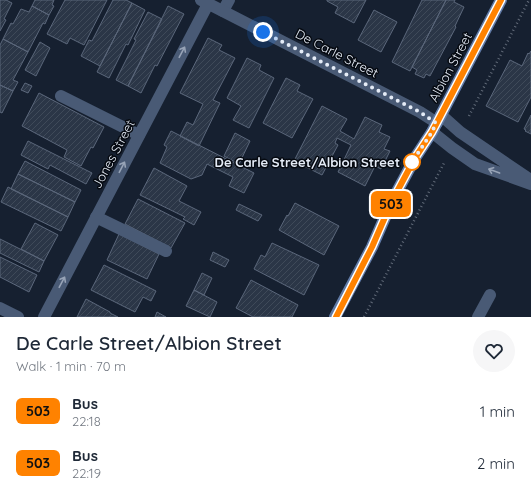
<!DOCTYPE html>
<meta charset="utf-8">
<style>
body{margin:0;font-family:Quicksand,sans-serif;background:#f6f6f7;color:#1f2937;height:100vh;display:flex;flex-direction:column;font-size:15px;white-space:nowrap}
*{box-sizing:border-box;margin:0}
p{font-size:13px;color:#747a83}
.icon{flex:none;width:22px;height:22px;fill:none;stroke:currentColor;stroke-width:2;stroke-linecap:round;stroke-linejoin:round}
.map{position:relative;height:317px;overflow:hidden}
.details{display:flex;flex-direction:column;background:#fff;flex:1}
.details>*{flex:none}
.badge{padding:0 8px;border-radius:6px;font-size:14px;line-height:26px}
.you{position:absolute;width:20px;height:20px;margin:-10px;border:3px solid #fff;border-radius:50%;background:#1a73e8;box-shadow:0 0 0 6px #1a73e833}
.map>.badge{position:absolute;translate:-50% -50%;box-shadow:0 0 0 2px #fff}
.round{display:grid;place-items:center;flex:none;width:42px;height:42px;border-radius:21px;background:#f6f6f7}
.overview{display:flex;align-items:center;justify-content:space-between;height:68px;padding:0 16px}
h1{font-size:19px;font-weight:600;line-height:30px}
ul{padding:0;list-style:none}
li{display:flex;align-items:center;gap:12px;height:52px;padding:0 16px}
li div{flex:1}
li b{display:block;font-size:15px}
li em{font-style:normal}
li .badge{min-width:44px;font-weight:700;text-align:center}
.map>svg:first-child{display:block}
.building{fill:url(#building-hatch);stroke:#5b677b}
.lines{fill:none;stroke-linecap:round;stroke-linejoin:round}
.path{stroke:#626b79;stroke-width:2.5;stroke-dasharray:1 3;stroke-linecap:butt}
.lane{stroke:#495a75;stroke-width:12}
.street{stroke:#495a75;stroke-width:12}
.secondary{stroke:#607aa6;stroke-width:12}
.oneway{stroke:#97a3b6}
.line-casing{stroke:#fff;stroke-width:9}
.line{stroke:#ff8200;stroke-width:6}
.walk{stroke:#e5ecf7;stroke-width:4;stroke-dasharray:0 7.2}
.stop-dot{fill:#fff;stroke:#ff8200;stroke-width:2}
.labels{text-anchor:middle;stroke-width:3;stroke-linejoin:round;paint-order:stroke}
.street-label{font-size:13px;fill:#e5ecf7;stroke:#060a11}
.stop-label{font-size:13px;font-weight:bold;fill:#e5ecf7;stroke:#060a11;text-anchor:end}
</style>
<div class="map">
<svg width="531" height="317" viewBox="0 0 531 317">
<defs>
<pattern id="building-hatch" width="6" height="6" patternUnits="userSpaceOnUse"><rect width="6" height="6" fill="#2b3647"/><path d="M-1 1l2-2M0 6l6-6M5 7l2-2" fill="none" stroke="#3f4a59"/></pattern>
</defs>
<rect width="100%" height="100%" fill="#162030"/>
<path class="building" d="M0 0H6L12 3 4 19 6 20 0 31Z
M35 0H54L52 5 54 6 49 15 32 6Z
M65 0H107L84 45 70 38 67 44 47 34Z
M113 0H126L132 3 100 66 81 56 89 40 92 41Z
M327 0H366L354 23 335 13 338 7 327 1Z
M422 0H446L410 71 392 62Z
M446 0H455L454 2 464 7 455 26 456 27 430 76 426 74 424 78 415 74 417 70 412 67Z
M132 3 145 10 128 45 126 44 109 78 97 72Z
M32 6 49 15 45 24 43 23 28 52 3 39 11 23 13 24 21 9 29 12Z
M168 6 184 14 157 66 155 65 141 93 128 86Z
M374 10 397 22 381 52 358 40Z
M148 12 162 19 128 86 116 80 136 40 134 39Z
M208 38 222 45 219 50 235 58 213 100 220 103 199 146 180 136 187 122 193 125 203 104 180 93Z
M3 39 28 52 13 80 18 82 13 91 0 85V45Z
M40 42 50 48 36 76 25 70Z
M531 51V97L518 122 486 106 510 60 522 66 528 53 529 54Z
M247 58 261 65 259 70 274 78 249 128 233 120 241 106 227 98Z
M286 78 300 85 297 91 313 99 292 138 263 123Z
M25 83 32 86 28 93 21 90Z
M0 85 13 91 2 113 0 112Z
M39 93 104 127 93 148 91 147 81 166 64 157 67 150 22 126Z
M322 106 347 119 340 131 354 139 365 117 382 125 379 132 390 137 384 149 390 151 381 169 375 166 365 186 338 172 351 145 337 138 335 143 338 145 322 175 294 161Z
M531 115V134L525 131 526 130 524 129Z
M171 131 254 173 244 193 229 186 233 177 207 164 202 175 191 179 160 163 167 147 164 145Z
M235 133 250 141 239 164 224 156Z
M28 141 92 173 86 184 50 165 48 169 21 155Z
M25 161 81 190 75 202 18 174Z
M154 168 187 186 179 201 201 212 194 225 183 219 185 217 140 195Z
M18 174 75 202 68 217 11 189Z
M8 187 68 217 61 231 1 202Z
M138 199 185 223 171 248 125 224Z
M295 203 339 226 324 255 279 230 287 215 288 216Z
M239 204 262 215 258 221 236 210Z
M35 223 58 235 44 261 21 249Z
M119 234 159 254 147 279 107 260Z
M0 239 44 261 39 272 0 253Z
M272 243 319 265 304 295 254 269 261 255 265 257Z
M213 252 229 260 225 267 210 260Z
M0 257 37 275 29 292 0 277Z
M104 265 156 291 151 301 143 297 135 312 91 290Z
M202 273 212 278 204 295 194 290Z
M251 280 298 305 292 317H253L236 308Z
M194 290 217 302 210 317 186 306Z
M86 299 110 312V313L118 317H77Z
M157 312 166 317H155Z"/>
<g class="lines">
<path class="path" d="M469 116 529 0
M364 317 444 163"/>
<path class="lane" d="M223 11 229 0
M61 96 139 135
M96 217 166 251
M478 317 490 295"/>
<path class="street" d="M201 0 420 112 437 123
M441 115 460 132 529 179
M432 132 452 148 475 164 531 184
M0 308 18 317
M44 317 208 4"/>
<path class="secondary" d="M335 317 372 247 392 201 415 158 432 132 501 0"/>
</g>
<defs><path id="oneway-shaft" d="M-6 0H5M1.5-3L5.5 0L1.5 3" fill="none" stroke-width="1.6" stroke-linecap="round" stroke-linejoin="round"/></defs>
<g class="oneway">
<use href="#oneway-shaft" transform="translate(182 52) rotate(-62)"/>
<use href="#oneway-shaft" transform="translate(122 167) rotate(-63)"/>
<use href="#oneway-shaft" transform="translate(494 171) rotate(-160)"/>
<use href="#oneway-shaft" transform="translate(62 282) rotate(-62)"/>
</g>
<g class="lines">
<g class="line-casing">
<path id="line" d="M336 317 372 247 392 201 415 158 432 132 501 0"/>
</g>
<use href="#line" class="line"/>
<path class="walk" d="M263 32 420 112 436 123 432 132 412 162"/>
</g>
<circle class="stop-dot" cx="412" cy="162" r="8"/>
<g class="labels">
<g class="street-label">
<text transform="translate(337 53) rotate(27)" y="5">De Carle Street</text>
<text transform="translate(450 67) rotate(-62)" y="5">Albion Street</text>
<text transform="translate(113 154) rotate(-62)" y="5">Jones Street</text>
</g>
<g class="stop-label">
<text x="400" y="167">De Carle Street/Albion Street</text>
</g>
</g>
</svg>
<div class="you" style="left:263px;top:32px"></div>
<b class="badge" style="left:391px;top:204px;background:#ff8200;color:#111">503</b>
</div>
<section class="details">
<div class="overview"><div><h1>De Carle Street/Albion Street</h1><p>Walk · 1 min · 70 m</p></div><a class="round"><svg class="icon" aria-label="heart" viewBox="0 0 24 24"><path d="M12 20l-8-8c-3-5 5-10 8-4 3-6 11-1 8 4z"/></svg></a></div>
<ul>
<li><span class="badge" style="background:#ff8200;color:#111">503</span><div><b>Bus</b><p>22:18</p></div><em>1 min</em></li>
<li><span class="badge" style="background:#ff8200;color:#111">503</span><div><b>Bus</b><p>22:19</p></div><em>2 min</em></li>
</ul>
</section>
